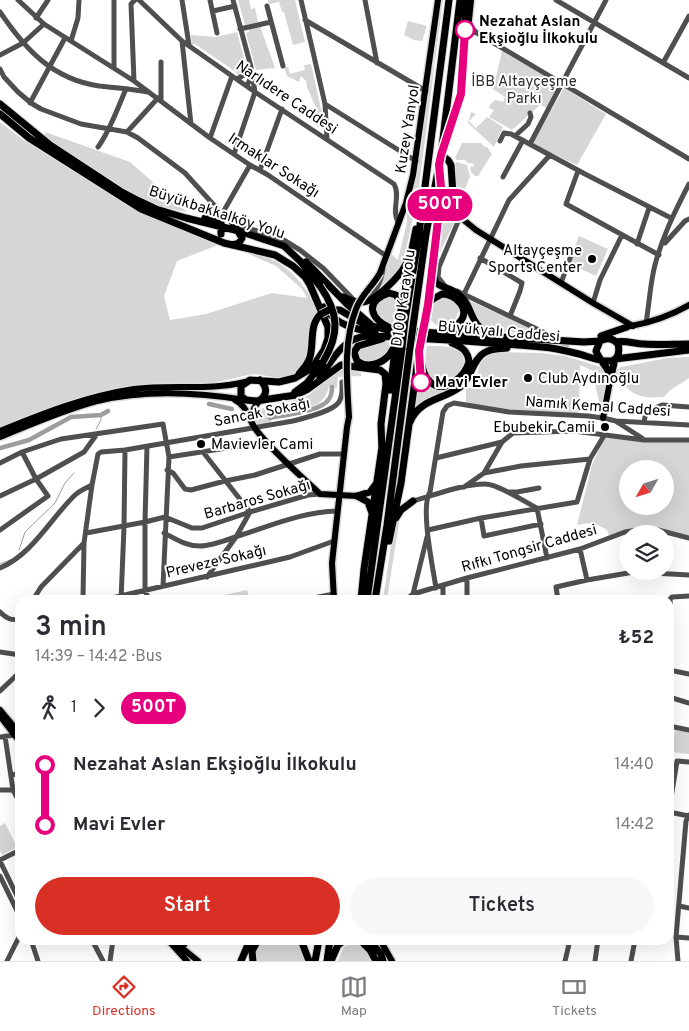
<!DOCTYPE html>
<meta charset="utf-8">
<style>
body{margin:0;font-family:Overpass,sans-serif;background:#f7f7f7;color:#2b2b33;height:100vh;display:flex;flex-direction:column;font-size:19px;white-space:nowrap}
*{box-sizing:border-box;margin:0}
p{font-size:16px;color:#7c7c81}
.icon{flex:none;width:28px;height:28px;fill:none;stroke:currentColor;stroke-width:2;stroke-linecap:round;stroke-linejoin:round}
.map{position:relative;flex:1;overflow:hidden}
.drawer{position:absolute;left:15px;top:595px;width:659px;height:350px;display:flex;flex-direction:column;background:#fff;border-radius:15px;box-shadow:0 5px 20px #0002}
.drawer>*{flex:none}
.badge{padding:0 10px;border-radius:16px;font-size:18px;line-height:32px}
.needle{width:32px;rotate:231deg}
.buttons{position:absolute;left:619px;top:460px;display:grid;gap:10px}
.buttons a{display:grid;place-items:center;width:55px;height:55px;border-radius:50%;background:#fff;box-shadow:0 5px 20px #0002;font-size:25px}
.map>.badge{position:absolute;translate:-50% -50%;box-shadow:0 0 0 2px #fff}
.legs{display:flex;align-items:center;gap:8px;height:55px;padding:0 20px;font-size:16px}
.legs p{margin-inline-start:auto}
.headline{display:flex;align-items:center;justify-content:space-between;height:85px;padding:0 20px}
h1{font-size:28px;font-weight:600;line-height:38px}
.action{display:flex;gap:10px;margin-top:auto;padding:10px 20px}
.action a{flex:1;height:58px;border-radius:30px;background:#d93025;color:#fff;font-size:20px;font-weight:600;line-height:58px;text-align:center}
.action a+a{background:#f7f7f7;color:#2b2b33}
ul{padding:0 20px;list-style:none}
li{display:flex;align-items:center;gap:18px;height:60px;font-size:19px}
li i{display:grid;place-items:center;width:8px;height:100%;margin:0 6px;background:currentColor}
li i::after{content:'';width:12px;height:12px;margin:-6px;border:4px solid;border-radius:50%;background:#fff}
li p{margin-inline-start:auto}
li:first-child i{background:linear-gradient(#0000 50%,currentColor 0)}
li:last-child i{background:linear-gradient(currentColor 50%,#0000 0)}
.dock{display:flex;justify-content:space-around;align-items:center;height:70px;border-top:1px solid #e1e1e2;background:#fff;font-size:14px;color:#7c7c81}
.dock a{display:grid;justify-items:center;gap:2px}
.dock .active{color:#d93025}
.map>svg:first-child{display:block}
.green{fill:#d6d6d6;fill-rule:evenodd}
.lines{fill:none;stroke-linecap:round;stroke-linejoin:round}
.stream{stroke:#9d9d9d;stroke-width:1}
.canal{stroke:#9d9d9d;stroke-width:4.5}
.major-casing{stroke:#dbdbdb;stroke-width:9}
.highway-casing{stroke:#dbdbdb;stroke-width:9}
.minor{stroke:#4f4f4f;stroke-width:5}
.major{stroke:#000;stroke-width:6}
.highway{stroke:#000;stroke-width:7}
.major-bridge-casing{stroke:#dbdbdb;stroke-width:9;stroke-linecap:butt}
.highway-bridge-casing{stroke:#dbdbdb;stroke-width:9;stroke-linecap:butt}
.major-bridge{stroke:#000;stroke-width:6}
.highway-bridge{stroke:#000;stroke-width:7}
.line-1-casing{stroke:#fff;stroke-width:11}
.line-1{stroke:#e6007e;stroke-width:8}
.stop-1-dot{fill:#fff;stroke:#e6007e;stroke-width:2.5}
.poi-dot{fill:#000;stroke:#fff;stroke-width:2}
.labels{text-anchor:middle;stroke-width:4;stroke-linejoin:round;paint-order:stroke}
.stop-label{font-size:15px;font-weight:bold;fill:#000;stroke:#fff;text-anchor:start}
.park-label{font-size:15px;fill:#2d2d2d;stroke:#fff}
.street-label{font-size:15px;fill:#000;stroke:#fff}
.poi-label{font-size:15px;fill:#000;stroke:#fff;text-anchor:end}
</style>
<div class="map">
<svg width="689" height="961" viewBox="0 0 689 961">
<rect width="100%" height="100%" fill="#fff"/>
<path class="green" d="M238 0H249L251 9 255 8 258 22 245 25Z
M268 0H295L305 42 293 45 284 12H282L279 2 269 4Z
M441 0H443L418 194 403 264 398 273 375 293C384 282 385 268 391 254L398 260 407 222V207L415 177 423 130 434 64Z
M408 21 427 26 422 41 414 40 404 35Z
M260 26 275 68 256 70 246 33 249 32V29Z
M237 32 246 65 241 75 238 76 236 72 195 44 192 45 191 35 216 37Z
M502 51 554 82 557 88 547 108 540 105 512 130 489 117 494 110 489 108 490 105 495 100 503 102 505 97 493 89 492 86 496 77Z
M311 64 324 122V124L318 127 314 124 321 120 307 87 306 81 301 76 299 82 287 76 284 67H288L290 74 305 70 304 65Z
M564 88 606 114 577 165 532 144Z
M471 112 476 114 469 121 476 128 487 117 503 127 494 147 468 123Z
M0 122 22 139 135 210 218 245 177 261 164 296 170 320 206 314 272 293 307 298 302 289 276 266 248 254C281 254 306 284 318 311 305 329 314 361 295 374 279 384 263 371 247 375 231 379 215 383 198 384 175 385 153 383 130 386 84 392 43 410 0 427Z
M45 132 130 162 187 212 162 207 136 196 46 138Z
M462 143H481L483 146 487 147 492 154 478 176H475L471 172 470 167 474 166V164L468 163 465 160H457L455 158Z
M456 162 467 165 470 176 458 208 453 180Z
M447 206C453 208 456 213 456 219L439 254 444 209Z
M579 236 608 249 596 276 568 263Z
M387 295 394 298 397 301 393 324 380 320 374 309 375 305Z
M438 297 449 298 457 304 459 310 455 320 444 327 436 325 431 320 434 300Z
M468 300 544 334 490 331 479 325Z
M380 342H390C390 362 374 363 358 361L356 351 358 348Z
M427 346C439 346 452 345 463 353 467 374 457 381 438 384 425 374 424 361 427 346Z
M499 352 541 353 565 356 601 367 604 369 605 388 601 409C598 396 594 384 593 371L580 365 579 414 510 411 466 404V389L477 386C477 368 479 356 499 352Z
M689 357V378C680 385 670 388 664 397 639 399 632 395 617 377H614L615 371 621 367 667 358Z
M345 368 361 373V376L338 377 337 388 329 387C328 391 326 395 324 398 313 412 286 413 270 416L272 424 258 426 254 421V413C266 403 290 404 307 396 321 388 329 372 345 368Z
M420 372C428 387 432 389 449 389L424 400 414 407 421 382Z
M604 438 689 442V537L643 526 609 536 607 530C597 523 588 522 577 525L592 465ZM628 469H665V506H628Z
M400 517 387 599 405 596 402 600H383L394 524Z
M247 590 250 600H200Z
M675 730 689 732V754L672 752Z
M5 823 17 847 2 855 0 851V826Z
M263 940H295L300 945 306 961H257L255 953Z
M352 942 362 944 374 961H338L343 948Z"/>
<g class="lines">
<path class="stream" d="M96 429 101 420V415
M19 550 25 532 55 503 65 483 74 473
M0 564 10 560"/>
<path class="canal" d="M509 341 567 345
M668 348 685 347
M209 404 232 409
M270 418C284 415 321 412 329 399 331 396 332 391 332 387
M0 448 29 440 71 417 101 415 108 411"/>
<g class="major-casing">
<path id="major" d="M466 29 469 20 471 0
M456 209 460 217 476 230 593 303 633 326
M380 273 406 203 413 175 438 0
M631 326C652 322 670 316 689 305
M235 400C248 406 248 420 257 431 275 454 299 474 320 494L357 496
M603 418 611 376
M252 419C251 411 255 406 260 400
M0 431C44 413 87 396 134 389 171 384 209 391 245 382
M0 437C32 424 63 410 97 401 146 389 197 392 246 400
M334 600 332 563 347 427
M0 710 15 728
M0 716 20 742
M168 940 187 961
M176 940 182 948 198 961
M380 940 392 961
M182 948 187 940"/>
</g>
<g class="highway-casing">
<path id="highway" d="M0 104 50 145 120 191 139 201 156 209 186 218 239 231 284 246 300 261 320 286
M0 114 29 138 141 209 224 243 275 255 293 266 305 277 310 285 328 327V338L324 350 312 368 295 378 279 382 250 380 241 386V396L246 400 256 401 296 395 308 389 341 365 380 370 385 374 386 384 381 424 382 451
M446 140 461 94 466 0
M441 155 448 160 451 165 453 194 456 209
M439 211 442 206 447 203 452 204 456 209
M205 218 215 220 222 214
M221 234V222
M232 245 239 243 242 238 233 223
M306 262 347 304 370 324
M433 275 436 283C443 288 452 289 458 294 475 307 467 324 491 334
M343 297C349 300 355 303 362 302 375 302 400 276 406 264
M428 304 433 299 442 294C456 294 472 310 459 323 455 328 447 329 441 331
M324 307C335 325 356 329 375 333
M329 310H340L362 323 387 330 584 342 600 341
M400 317 404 289 416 229
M414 319 426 234 441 155 460 0
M405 320 418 241 449 0
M424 325 439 212 441 187 440 173
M390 328C370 318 364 302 389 293L396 295 399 300 400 306
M601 336 627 327
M382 339 358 346 354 352 357 361C369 370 387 362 393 349
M616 342C625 340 635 344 644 344 659 345 674 344 689 344
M420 356C422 365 423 376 431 383 446 394 465 376 469 362 468 351 462 347 452 343
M299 374C303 369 308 364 310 357 314 343 309 324 321 314
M611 376 615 359 689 350
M320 377C333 359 343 338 367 336 425 338 483 342 542 347 554 348 567 351 579 354 587 356 601 362 609 361 618 361 620 352 618 344 613 338 607 337 600 341L596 351C599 359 607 367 611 376
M260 380C267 387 268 394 260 400
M390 390 396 343
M295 392 307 383 323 362
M410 422C419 399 443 400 460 387 472 378 472 360 484 353 491 348 499 349 507 348
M357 496 368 502 372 513
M357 496 370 492 376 484
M396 518 401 510 413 501
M389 541 401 483 419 351
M361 600 364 569 382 447
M367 600 402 348
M375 600 387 525 410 348
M301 940 309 961
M360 940 370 950 376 961
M369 940 381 954 383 961
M241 961 250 940
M253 961 252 951 258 940
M315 961 319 940
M327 961 330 940
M331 961 338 945 345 940"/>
</g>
<path class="minor" d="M18 0 44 24 134 81 210 138 250 165 268 175 385 255
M114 0V68
M139 0 182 41 255 92 394 184C401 196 391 210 398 222
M182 0 189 45
M210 0 217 33
M233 0 251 67 255 92 234 154
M301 0 325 104 327 139
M365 0 377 63
M556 0 689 78
M267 6 283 66
M213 11 235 6
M0 12C25 49 52 79 99 86 115 88 132 89 148 92
M36 18 48 0
M305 20 426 91
M240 29 271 22
M465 30 477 33 471 27 469 20
M477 33 689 159
M71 41 78 18 79 0
M182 41 191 124
M0 55 23 43 44 24
M161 62V100
M663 63 689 16
M0 69 4 77 18 92 31 103 41 109 81 124 127 132 138 138 185 173 222 214 233 223 282 239 300 250 323 268 352 298
M237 79 244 75 248 66
M134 81 131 4 135 0
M247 86 250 79 249 71
M30 103 65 38
M325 104 416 161
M127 132 158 98
M515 136 528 124 531 117 530 113
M210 138 232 76
M500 141 504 133 511 134 585 174 671 218
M530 144 606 0
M98 147C110 131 118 107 126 89
M260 170 282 109
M578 171 566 204 659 255
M503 177 523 140
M222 214 250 165
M665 243 685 221 689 219
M637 244 649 208
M480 258 522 283 520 291 510 316
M561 283 573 250
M445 286 438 277 439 267 460 217
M457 291 558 339
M464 294 509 200 550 155
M363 300C376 294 381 282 383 269
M593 303 600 280 622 235
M646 323C649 305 650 287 654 269 661 239 675 211 689 184
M617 422 642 438
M644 422 646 412 662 405 689 407
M203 452 250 512 236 537 207 577
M169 457 266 442
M436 458 502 442
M0 463 22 452 61 439 163 424 169 457 163 586
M167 470 173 473 185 489 191 490 225 481 255 475 320 454H344
M484 473 521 466 590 459 605 434
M92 485 98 454 101 452 125 450
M464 487 484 473 502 442 513 433 574 431 644 440H689
M509 492H517L539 488
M0 496 36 479 84 452 97 434
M413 501C435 495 463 484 485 484 498 484 525 502 537 508L547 558
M165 517 192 528H202L250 512 308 495 320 494
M481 518 484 536 541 524
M0 530 48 496 36 479 22 452
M428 530 481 518 577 502 590 459
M86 533 145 522 147 446
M164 533C176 539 186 546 200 546 214 546 231 538 244 534 275 524 304 512 337 511
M84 544 83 598 84 600
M580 549 587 580
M0 568C33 554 50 519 75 495 79 491 86 488 92 485L84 543 41 587 33 600
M467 578V600
M436 588C433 568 420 507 430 492L443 412 447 406 454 403 509 412 588 416 603 418 616 421 689 425
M103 600 273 561 290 557 334 541
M121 600 124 527 125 450 293 421C304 418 332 412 339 402 343 396 342 389 342 382
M149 600 145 590V522L165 517
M303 600 334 594
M406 600 413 594 467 578 580 549 625 532 643 529 658 530 689 538
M414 600 413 594 427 537
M443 600V585
M558 600 556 587 587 580 634 572 689 575
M0 612C6 618 11 621 20 619
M669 638 671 626 670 599 672 597 689 596
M0 652 20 655
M669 670 689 674
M0 691 20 672
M669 697 689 703
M669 726 689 730
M5 736 13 790 20 803
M0 737 15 735 20 733
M11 776 20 772
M0 790H13
M669 810 677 761 689 762
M669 812 689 816
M0 860 20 850
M0 861 20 902
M0 876 20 917
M679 906 689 908
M676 937 689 938
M31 940 38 961
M92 940 103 961
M7 961 20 935
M110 961 113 940
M565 961 570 940
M595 961 598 940
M631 961 635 940
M678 961 676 937 686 821 689 815"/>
<use href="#major" class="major"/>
<use href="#highway" class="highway"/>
<g class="major-bridge-casing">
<path id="major-bridge" d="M347 427 349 417C347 381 343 342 356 309 361 295 373 286 380 273"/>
</g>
<g class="highway-bridge-casing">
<path id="highway-bridge" d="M320 286C339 313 340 334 323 362
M321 314 329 310
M396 343 400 317
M402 348 405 320
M410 348 414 319
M419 351 424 325"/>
</g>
<use href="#major-bridge" class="major-bridge"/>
<use href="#highway-bridge" class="highway-bridge"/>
</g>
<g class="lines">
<g class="line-1-casing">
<path id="line-1" d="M421 382 419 351 428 305 439 212 441 187 439 165 441 155 461 94 465 30"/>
</g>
<use href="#line-1" class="line-1"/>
</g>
<g class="stop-1-dot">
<circle cx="465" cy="30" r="9"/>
<circle cx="421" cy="382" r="9"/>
</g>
<g class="poi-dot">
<circle cx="592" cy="259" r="5"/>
<circle cx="528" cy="378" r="5"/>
<circle cx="605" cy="427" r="5"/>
<circle cx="201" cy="444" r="5"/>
</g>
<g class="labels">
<g class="stop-label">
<text x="479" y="26">Nezahat Aslan<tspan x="479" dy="17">Ekşioğlu İlkokulu</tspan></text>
<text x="435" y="387">Mavi Evler</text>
</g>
<g class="park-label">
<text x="524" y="86">İBB Altayçeşme<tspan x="524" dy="17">Parkı</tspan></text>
</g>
<g class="street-label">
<text transform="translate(287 97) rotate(34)" y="5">Narlıdere Caddesi</text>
<text transform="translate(407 129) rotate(-81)" y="5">Kuzey Yanyol</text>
<text transform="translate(274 165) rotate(33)" y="5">Irmaklar Sokağı</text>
<text transform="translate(217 212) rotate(18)" y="5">Büyükbakkalköy Yolu</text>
<text transform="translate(403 298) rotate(-82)" y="5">D100 Karayolu</text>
<text transform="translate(499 331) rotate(5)" y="5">Büyükyalı Caddesi</text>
<text transform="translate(598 406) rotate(4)" y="5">Namık Kemal Caddesi</text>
<text transform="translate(262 412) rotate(-11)" y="5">Sancak Sokağı</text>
<text transform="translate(257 499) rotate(-16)" y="5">Barbaros Sokağı</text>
<text transform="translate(529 548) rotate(-16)" y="5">Rıfkı Tongsir Caddesi</text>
<text transform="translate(216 561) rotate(-13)" y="5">Preveze Sokağı</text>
</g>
<g class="poi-label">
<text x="582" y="255">Altayçeşme<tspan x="582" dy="17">Sports Center</tspan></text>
<text x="538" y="383" text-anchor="start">Club Aydınoğlu</text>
<text x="595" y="432">Ebubekir Camii</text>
<text x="211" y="449" text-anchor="start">Mavievler Cami</text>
</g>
</g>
</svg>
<div class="buttons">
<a><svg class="needle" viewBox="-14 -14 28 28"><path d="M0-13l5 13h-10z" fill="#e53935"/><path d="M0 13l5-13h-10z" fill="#7c7c81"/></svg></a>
<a><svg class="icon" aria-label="layers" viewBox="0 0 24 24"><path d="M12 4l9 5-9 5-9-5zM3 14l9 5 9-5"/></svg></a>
</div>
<b class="badge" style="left:440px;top:205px;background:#e6007e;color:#fff">500T</b>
<section class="drawer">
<div class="headline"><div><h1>3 min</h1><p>14:39 – 14:42 · Bus</p></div><b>₺52</b></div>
<div class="legs"><svg class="icon" aria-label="walk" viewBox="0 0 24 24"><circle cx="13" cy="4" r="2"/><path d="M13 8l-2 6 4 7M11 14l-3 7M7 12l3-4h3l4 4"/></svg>1<svg class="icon" aria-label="forward" viewBox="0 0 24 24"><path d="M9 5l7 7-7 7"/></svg><b class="badge" style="background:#e6007e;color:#fff">500T</b></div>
<ul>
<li><i style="color:#e6007e"></i><b>Nezahat Aslan Ekşioğlu İlkokulu</b><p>14:40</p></li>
<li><i style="color:#e6007e"></i><b>Mavi Evler</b><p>14:42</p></li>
</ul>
<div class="action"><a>Start</a><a>Tickets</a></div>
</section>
</div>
<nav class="dock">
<a class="active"><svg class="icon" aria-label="directions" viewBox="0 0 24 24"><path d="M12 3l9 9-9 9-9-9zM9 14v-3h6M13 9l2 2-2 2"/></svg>Directions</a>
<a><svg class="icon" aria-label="map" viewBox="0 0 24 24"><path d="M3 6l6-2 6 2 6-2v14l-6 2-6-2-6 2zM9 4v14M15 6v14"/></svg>Map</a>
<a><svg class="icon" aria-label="tickets" viewBox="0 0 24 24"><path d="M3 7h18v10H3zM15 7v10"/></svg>Tickets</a>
</nav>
